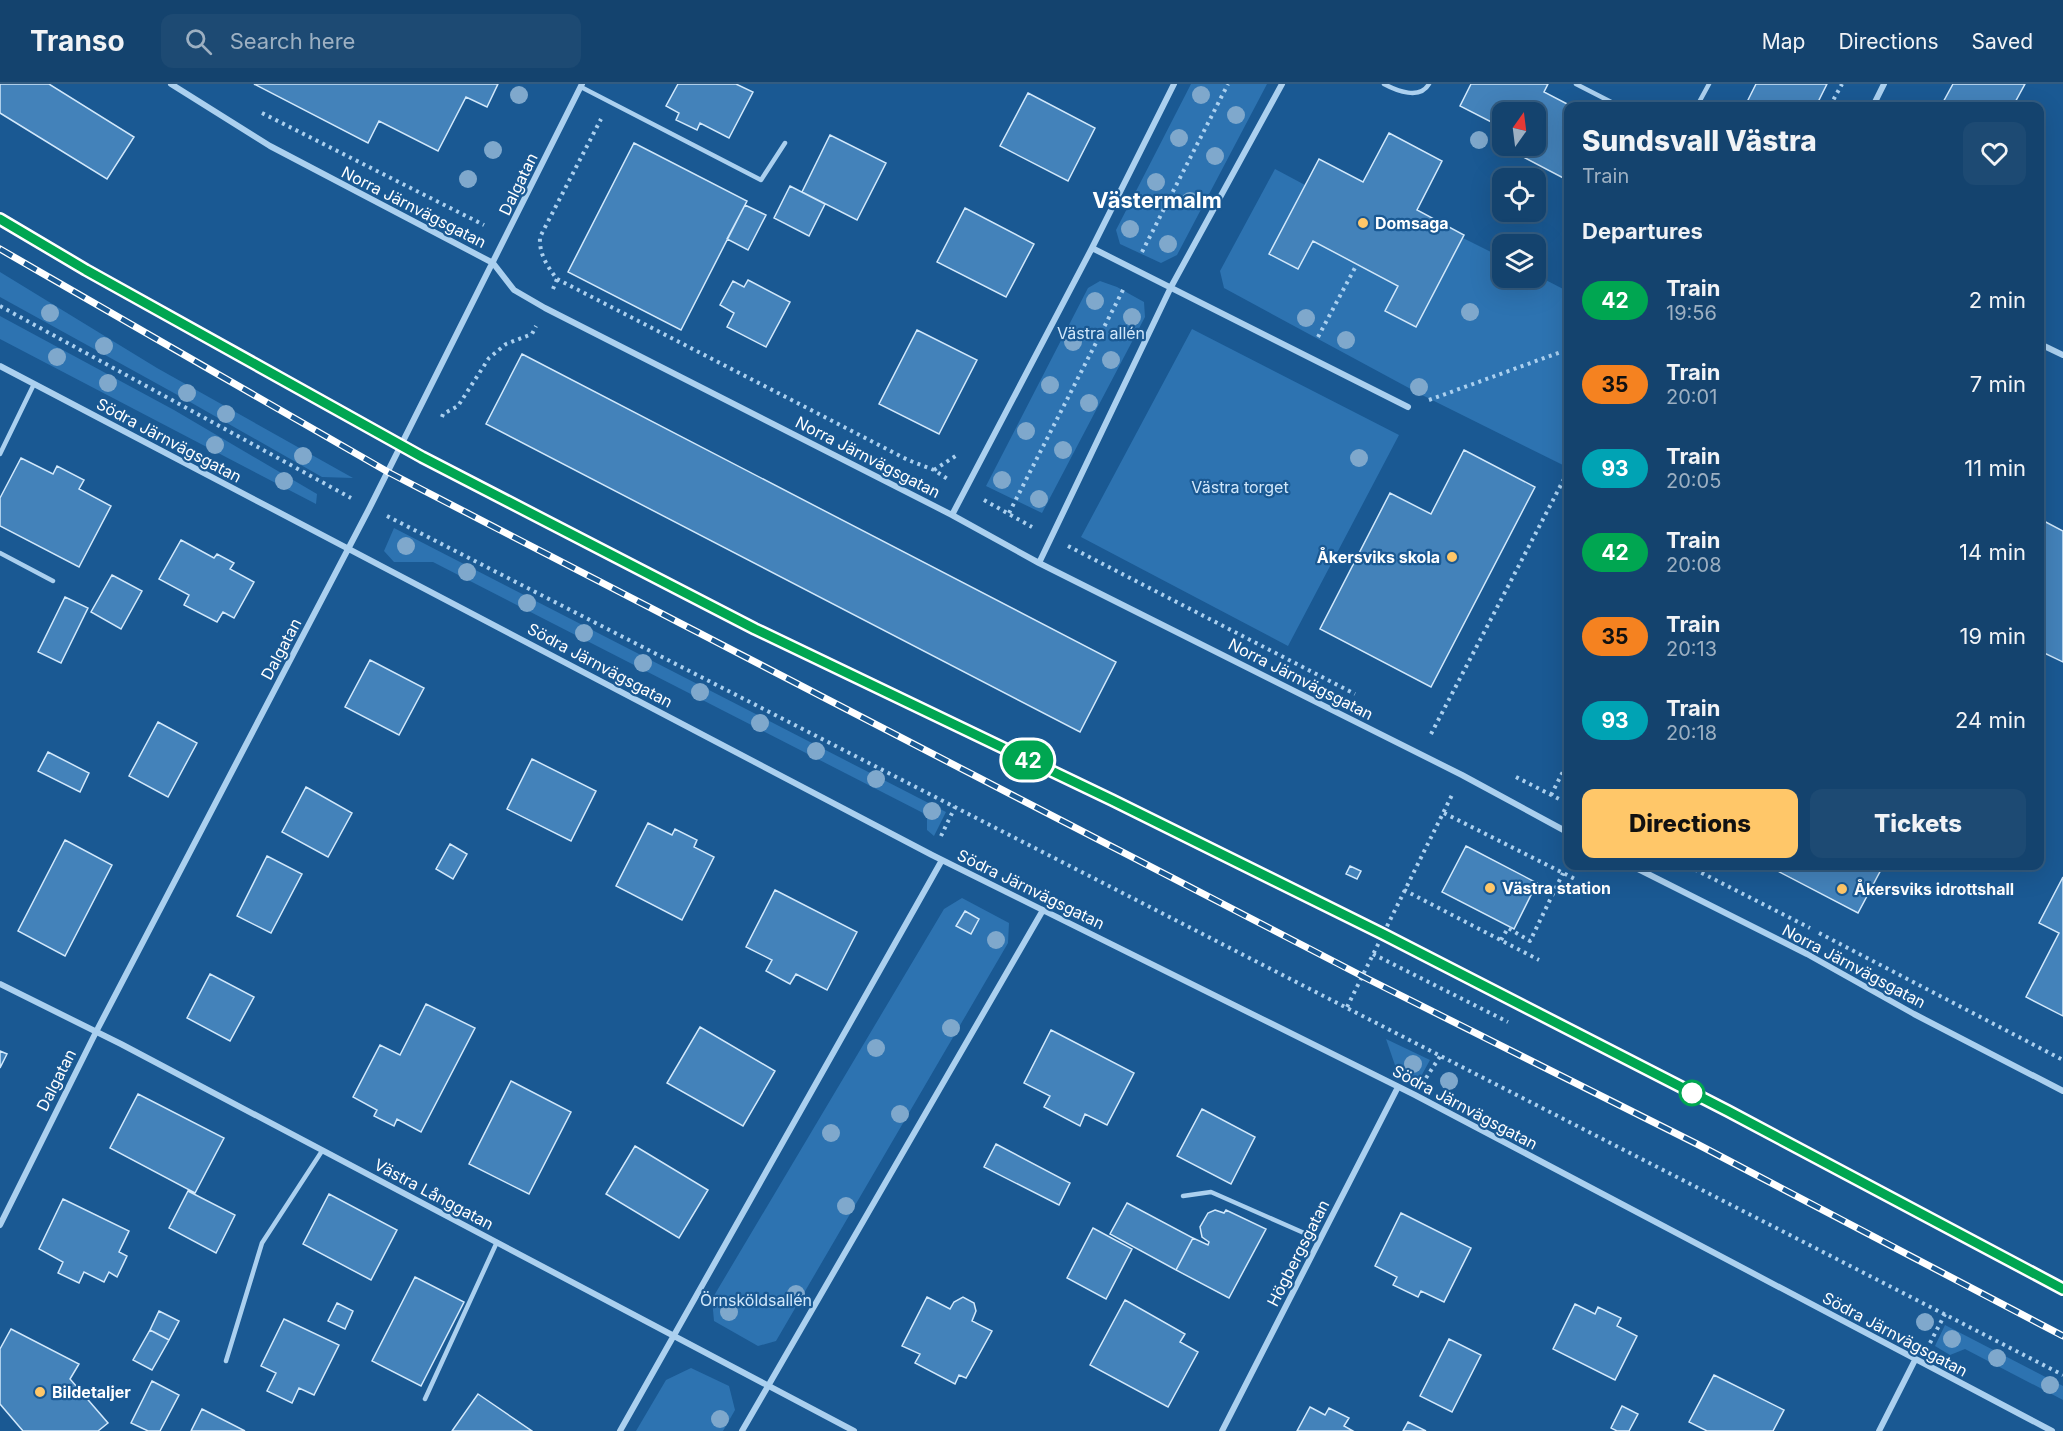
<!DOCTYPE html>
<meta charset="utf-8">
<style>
body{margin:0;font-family:Inter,sans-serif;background:#1d4a73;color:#f1f3f6;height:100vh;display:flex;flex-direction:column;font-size:22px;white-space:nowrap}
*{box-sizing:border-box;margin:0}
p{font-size:20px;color:#9db0c2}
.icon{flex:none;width:33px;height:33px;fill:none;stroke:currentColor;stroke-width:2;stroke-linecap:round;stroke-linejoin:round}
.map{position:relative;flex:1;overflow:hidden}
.drawer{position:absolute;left:1564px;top:18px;width:480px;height:768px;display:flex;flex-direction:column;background:#14436e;border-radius:12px;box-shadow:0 6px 24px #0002,0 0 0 2px #335c81}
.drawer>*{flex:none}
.badge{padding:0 12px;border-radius:20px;font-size:21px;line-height:39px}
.needle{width:39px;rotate:14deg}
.tools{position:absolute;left:1492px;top:18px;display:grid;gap:12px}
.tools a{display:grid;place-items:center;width:54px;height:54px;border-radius:12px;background:#14436e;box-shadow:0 6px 24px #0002,0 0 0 2px #335c81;font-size:30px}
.map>.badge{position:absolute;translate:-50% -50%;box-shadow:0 0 0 3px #fff}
h2{padding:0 18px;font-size:22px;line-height:54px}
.round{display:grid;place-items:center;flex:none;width:63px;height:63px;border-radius:12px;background:#1d4a73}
.head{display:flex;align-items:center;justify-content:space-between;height:102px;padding:0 18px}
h1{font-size:28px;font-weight:800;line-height:45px}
.button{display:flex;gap:12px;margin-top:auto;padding:12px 18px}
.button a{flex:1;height:69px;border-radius:12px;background:#ffc769;color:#111;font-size:24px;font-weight:800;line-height:69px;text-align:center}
.button a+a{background:#1d4a73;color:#f1f3f6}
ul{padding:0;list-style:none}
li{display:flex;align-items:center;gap:18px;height:84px;padding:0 18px}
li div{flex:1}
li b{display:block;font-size:22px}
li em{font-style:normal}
li .badge{min-width:66px;font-weight:700;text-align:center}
header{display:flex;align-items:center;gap:36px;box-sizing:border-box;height:84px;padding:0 30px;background:#14436e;border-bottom:2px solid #335c81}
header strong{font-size:28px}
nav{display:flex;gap:33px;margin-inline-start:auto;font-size:21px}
.search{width:420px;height:54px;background:#1d4a73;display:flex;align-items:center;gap:15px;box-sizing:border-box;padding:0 21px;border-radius:12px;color:#9db0c2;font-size:22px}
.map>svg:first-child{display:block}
.green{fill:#2d73b1}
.building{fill:#4382ba;stroke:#d1e8fb;stroke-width:1.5}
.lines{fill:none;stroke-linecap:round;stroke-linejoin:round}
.path{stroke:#abd0ef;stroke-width:4;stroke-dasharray:3 4.5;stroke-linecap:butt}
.service{stroke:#abd0ef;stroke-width:4.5}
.minor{stroke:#abd0ef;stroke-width:6}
.rail-casing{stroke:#fff;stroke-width:7}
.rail{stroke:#1a5993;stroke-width:4.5;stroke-dasharray:14;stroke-linecap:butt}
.tree{fill:#7fa8cc}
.line-casing{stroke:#fff;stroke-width:14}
.line{stroke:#00a651;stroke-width:9}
.poi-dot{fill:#ffc769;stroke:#1a5993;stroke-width:2}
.stop-dot{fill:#fff;stroke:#00a651;stroke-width:3}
.labels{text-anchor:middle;stroke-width:4.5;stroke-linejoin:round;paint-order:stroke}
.street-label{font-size:16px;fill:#fff;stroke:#1a5993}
.poi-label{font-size:16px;font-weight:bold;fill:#fff;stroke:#1a5993;text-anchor:start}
.park-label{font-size:16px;fill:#d1e8fb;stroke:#1a5993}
.district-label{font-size:22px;font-weight:bold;fill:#fff;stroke:#1a5993}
</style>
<header>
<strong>Transo</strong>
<div class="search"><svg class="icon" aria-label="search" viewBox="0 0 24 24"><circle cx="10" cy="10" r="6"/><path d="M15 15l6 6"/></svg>Search here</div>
<nav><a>Map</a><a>Directions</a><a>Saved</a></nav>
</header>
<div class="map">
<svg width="2063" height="1347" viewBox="0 0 2063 1347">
<rect width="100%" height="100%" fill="#1a5993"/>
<path class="green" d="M1191 0H1267L1177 171 1161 179 1120 160 1116 146Z
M1275 85 1305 101 1270 170 1313 157 1398 202 1385 227 1416 243 1463 154 1503 174V194H1536V191L1569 208V384L1420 310 1224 204 1220 187Z
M0 188 157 284 353 394 322 393 183 314 0 213Z
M1100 197 1117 203 1144 218 1145 233 1042 429 986 402 1088 204Z
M0 232 174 326 317 410 316 420 0 255Z
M1192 245 1399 351 1288 562 1081 453Z
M394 444 946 728 934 752 927 746V731L433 478H394L384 467Z
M962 814 1009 839 1008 859 776 1257 758 1262 714 1237 712 1215 944 825Z
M1386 955 1430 976 1419 996 1397 987Z
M1945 1241 2063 1302V1316L1965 1265 1950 1271 1935 1262Z
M691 1284 729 1302 735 1326 723 1347H636L666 1296Z"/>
<path class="building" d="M0 0H49L134 53 107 95 0 29Z
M254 0H498L487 23 466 13 438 67 379 37 368 59Z
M678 0H736L753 8 729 54 700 39 697 46 676 36 679 29 666 22Z
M1471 0H1548L1544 8 1571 22H1569V97L1510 66 1513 62H1536V28H1503V44L1460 22Z
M1756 0H1827L1816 22H1745Z
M1953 0H2025L2013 22H1941Z
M1028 9 1095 44 1068 97 1000 62Z
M1389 49 1442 77 1417 126 1464 151 1416 243 1385 227 1398 202 1313 157 1298 185 1269 170 1319 75 1363 98Z
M830 51 886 79 857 136 802 108Z
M634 59 747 117 681 246 568 188Z
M790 102 825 120 809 152 774 134Z
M745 121 766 131 748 166 727 155Z
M965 124 1034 160 1006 213 937 178Z
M748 196 790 218 766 263 727 243 734 229 720 221 733 197 744 203Z
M917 246 977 276 939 350 879 320Z
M522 270 1116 578 1080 648 486 340Z
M1464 366 1535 403 1431 603 1320 545 1390 409 1431 430Z
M21 374 53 390 57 382 84 396 79 405 111 422 79 483 0 442V414Z
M2040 435 2063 447V578L2040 567Z
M181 456 214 474 217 470 234 479 230 485 254 498 234 534 223 528 217 538 184 521 189 511 159 495Z
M112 491 142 507 121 545 91 528Z
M65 513 88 524 61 579 38 568Z
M370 576 424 604 399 651 345 623Z
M158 638 197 659 168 713 129 692Z
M48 668 89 689 80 708 38 687Z
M532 675 596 707 571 757 507 725Z
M306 703 352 729 328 773 282 748Z
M648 739 672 751 675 745 697 756 694 763 714 773 682 836 616 802Z
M65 756 112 781 65 872 18 847Z
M450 760 467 770 453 795 436 785Z
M1466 762 1537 799 1514 845 1442 808Z
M267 772 302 790 271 849 237 832Z
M1350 782 1361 787 1357 795 1346 790Z
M1768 782H1883L1858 829Z
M2063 793V932L2026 913 2059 849 2039 839Z
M775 806 857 848 827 906 796 890 790 900 766 887 772 876 746 863Z
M965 827 979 835 971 850 956 842Z
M210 890 254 913 230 957 187 934Z
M426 920 475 944 421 1048 397 1035 394 1042 374 1032 377 1026 353 1013 380 961 400 971Z
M700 943 775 987 743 1042 667 999Z
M1051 946 1134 989 1107 1041 1085 1030 1080 1042 1044 1023 1050 1012 1024 999Z
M0 967 7 970 0 984Z
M511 997 571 1028 529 1110 469 1080Z
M138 1010 224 1054 195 1109 110 1064Z
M1202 1025 1255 1053 1231 1100 1177 1072Z
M996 1060 1070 1099 1059 1121 984 1083Z
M635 1062 708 1106 679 1154 606 1110Z
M188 1107 235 1131 216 1169 169 1144Z
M329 1110 397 1146 371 1196 303 1160Z
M63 1115 129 1147 119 1168 127 1172 117 1193 109 1188 104 1198 84 1188 79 1199 58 1189 63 1178 39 1165Z
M1127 1119 1193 1154 1176 1186 1110 1150Z
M1215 1126 1224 1129 1226 1126 1266 1145 1229 1214 1176 1186 1193 1154 1208 1161 1209 1158 1202 1153 1200 1143 1208 1129Z
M1401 1129 1471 1164 1444 1218 1421 1207 1418 1213 1393 1201 1397 1193 1375 1182Z
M1093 1144 1132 1165 1106 1215 1067 1194Z
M415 1193 464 1218 421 1302 372 1277Z
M927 1213 950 1225 954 1218 963 1213 974 1219 976 1227 972 1237 992 1247 966 1294 959 1291 955 1300 915 1279 920 1270 902 1262Z
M1125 1216 1185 1250 1180 1258 1198 1268 1168 1323 1090 1281Z
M337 1219 353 1227 345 1245 328 1237Z
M1575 1220 1595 1230 1598 1223 1621 1234 1617 1242 1637 1252 1615 1296 1553 1265Z
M159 1227 179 1237 169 1256 150 1246Z
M284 1235 339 1261 314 1311 299 1304 292 1319 267 1307 276 1289 261 1282Z
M11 1245 79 1280 70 1295 108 1339 98 1347H23L0 1320V1265Z
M150 1246 169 1256 152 1286 133 1276Z
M1449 1255 1481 1271 1452 1328 1420 1312Z
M1714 1291 1784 1326 1773 1347H1707L1689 1338Z
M152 1297 179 1311 160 1347H148L131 1339Z
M478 1310 532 1347H452Z
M1622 1322 1638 1330 1629 1347H1617L1611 1344Z
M1310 1323 1325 1331 1329 1324 1349 1334 1344 1342 1353 1347H1297Z
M202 1325 245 1347H191Z
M1408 1338 1426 1347H1403Z"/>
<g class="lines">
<path class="path" d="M1830 22 1842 0
M262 29 484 141
M1142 168 1228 0
M557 195 908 376 934 386 949 396
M553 205 557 195C547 182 539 170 540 153L601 35
M0 222 351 414
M1318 253 1357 180
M1429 316 1569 265
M442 333 443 330 458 322 489 274 506 260 532 250 536 242
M934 386 957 371
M984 416 1032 443
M1009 429 1124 204
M387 432 2063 1291
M1068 462 1355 610
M1431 650 1564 395
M1516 693 1569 720
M1551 711 1569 676
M1444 729 1577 796
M941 752 955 723
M1688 782 1810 844
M1404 806 1539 876
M1819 849 2063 976
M1501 856 1508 844 1530 857 1563 789
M1373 870 1508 938
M1347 923 1453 709
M1426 994 1441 971
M1930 1259 1945 1230"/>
<path class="service" d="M1384 0C1397 7 1420 16 1429 0
M1576 0 1619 22
M581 3 761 96 785 59
M1697 22 1709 0
M0 370 34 300
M0 469 53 497
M1183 1112 1211 1108 1320 1156
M226 1277 262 1159 322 1067
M425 1315 497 1158"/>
<path class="minor" d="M171 0 270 62 493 179 514 206 545 224 952 431 1039 479 1462 691 1569 749
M1873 22 1884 0
M1092 164 1408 323
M2040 260 2063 271
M0 282 932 771 1415 1011 2052 1347
M952 431 1092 164 1174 0
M1039 479 1171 203 1282 0
M1632 782 1807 870 1914 930 2063 1007
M0 900 121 960 854 1347
M0 1141 96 948 370 423 582 0
M620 1347 942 776
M742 1347 1043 826
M1222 1347 1398 1003
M1879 1347 1915 1276"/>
<g class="rail-casing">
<path id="rail" d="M0 135 86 186 422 373 755 545 1112 716 1383 850 1728 1027 2063 1205
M0 165 388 388 1362 892 1697 1060 2063 1252"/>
</g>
<use href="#rail" class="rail"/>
</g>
<g class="tree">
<circle cx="519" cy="11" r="9"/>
<circle cx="1201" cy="11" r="9"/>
<circle cx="1236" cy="31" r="9"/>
<circle cx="1179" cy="54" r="9"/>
<circle cx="1479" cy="56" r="9"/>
<circle cx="493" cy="66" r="9"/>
<circle cx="1215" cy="72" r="9"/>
<circle cx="468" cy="95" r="9"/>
<circle cx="1156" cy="98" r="9"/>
<circle cx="1190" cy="117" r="9"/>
<circle cx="1130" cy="145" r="9"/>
<circle cx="1168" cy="160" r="9"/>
<circle cx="1095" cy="217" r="9"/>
<circle cx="1470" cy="228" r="9"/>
<circle cx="50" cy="229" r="9"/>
<circle cx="1132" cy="233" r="9"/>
<circle cx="1306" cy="234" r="9"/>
<circle cx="1346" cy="256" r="9"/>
<circle cx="1073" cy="258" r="9"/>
<circle cx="104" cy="262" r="9"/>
<circle cx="57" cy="273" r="9"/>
<circle cx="1111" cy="276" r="9"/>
<circle cx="108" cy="299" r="9"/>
<circle cx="1050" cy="301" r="9"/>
<circle cx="1419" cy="303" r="9"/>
<circle cx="187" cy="309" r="9"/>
<circle cx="1089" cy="319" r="9"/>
<circle cx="226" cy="330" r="9"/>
<circle cx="1026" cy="347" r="9"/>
<circle cx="215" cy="361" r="9"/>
<circle cx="1063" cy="366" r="9"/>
<circle cx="303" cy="372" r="9"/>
<circle cx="1359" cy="374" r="9"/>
<circle cx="1002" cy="396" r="9"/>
<circle cx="284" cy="397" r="9"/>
<circle cx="1039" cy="415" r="9"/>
<circle cx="406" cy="462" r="9"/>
<circle cx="467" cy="488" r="9"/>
<circle cx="527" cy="519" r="9"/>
<circle cx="584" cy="549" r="9"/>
<circle cx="643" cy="579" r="9"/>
<circle cx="700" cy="608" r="9"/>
<circle cx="760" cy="639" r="9"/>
<circle cx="816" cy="667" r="9"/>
<circle cx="876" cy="695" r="9"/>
<circle cx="932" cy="727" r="9"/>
<circle cx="996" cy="856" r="9"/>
<circle cx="951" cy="944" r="9"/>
<circle cx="876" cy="964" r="9"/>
<circle cx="1413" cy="980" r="9"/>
<circle cx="1449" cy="997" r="9"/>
<circle cx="900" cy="1030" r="9"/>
<circle cx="831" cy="1049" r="9"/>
<circle cx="846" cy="1122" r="9"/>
<circle cx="796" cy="1210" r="9"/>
<circle cx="729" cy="1228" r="9"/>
<circle cx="1925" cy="1238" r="9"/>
<circle cx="1952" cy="1255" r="9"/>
<circle cx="1997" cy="1274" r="9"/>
<circle cx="2050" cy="1301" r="9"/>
<circle cx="720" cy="1335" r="9"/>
</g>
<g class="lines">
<g class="line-casing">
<path id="line" d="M0 135 86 186 422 373 755 545 1112 716 1383 850 1728 1027 2063 1205"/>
</g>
<use href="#line" class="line"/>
</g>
<g class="poi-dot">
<circle cx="1363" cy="139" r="6"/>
<circle cx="1452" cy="473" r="6"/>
<circle cx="1490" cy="804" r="6"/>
<circle cx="1842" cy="805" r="6"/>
<circle cx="40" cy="1308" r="6"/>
</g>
<circle class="stop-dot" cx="1692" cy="1009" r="12"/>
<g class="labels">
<g class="street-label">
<text transform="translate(518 100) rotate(-64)" y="6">Dalgatan</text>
<text transform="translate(414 123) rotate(27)" y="6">Norra Järnvägsgatan</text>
<text transform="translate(169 356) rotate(28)" y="6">Södra Järnvägsgatan</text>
<text transform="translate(868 373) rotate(27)" y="6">Norra Järnvägsgatan</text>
<text transform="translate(281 565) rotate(-62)" y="6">Dalgatan</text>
<text transform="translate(600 581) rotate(28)" y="6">Södra Järnvägsgatan</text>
<text transform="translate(1301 595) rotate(27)" y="6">Norra Järnvägsgatan</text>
<text transform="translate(1031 805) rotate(26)" y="6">Södra Järnvägsgatan</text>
<text transform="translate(1854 882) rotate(28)" y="6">Norra Järnvägsgatan</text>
<text transform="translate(56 996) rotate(-63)" y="6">Dalgatan</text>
<text transform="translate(1465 1023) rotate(28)" y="6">Södra Järnvägsgatan</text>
<text transform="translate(434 1110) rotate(28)" y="6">Västra Långgatan</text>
<text transform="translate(1298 1169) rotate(-63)" y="6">Högbergsgatan</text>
<text transform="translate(1895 1250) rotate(28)" y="6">Södra Järnvägsgatan</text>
</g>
<g class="poi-label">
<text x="1375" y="145">Domsaga</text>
<text x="1440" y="479" text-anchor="end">Åkersviks skola</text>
<text x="1502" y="810">Västra station</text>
<text x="1854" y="811">Åkersviks idrottshall</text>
<text x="52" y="1314">Bildetaljer</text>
</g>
<g class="park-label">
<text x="1101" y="255">Västra allén</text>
<text x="1240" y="409">Västra torget</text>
<text x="756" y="1222">Örnsköldsallén</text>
</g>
<g class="district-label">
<text x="1157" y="124">Västermalm</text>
</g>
</g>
</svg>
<div class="tools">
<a><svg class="needle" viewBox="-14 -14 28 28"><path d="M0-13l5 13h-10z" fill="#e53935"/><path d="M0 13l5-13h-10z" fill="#9db0c2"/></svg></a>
<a><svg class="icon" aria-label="locate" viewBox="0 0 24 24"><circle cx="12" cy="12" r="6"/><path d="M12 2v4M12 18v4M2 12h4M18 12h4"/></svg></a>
<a><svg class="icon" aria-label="layers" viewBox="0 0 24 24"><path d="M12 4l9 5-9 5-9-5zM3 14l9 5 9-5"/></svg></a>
</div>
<b class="badge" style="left:1028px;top:676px;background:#00a651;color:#fff">42</b>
<section class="drawer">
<div class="head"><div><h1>Sundsvall Västra</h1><p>Train</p></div><a class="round"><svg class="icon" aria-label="heart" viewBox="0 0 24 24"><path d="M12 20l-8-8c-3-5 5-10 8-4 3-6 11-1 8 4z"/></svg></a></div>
<h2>Departures</h2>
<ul>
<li><span class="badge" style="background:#00a651;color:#fff">42</span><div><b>Train</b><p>19:56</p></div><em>2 min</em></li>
<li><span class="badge" style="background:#f58220;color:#111">35</span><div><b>Train</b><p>20:01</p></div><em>7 min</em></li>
<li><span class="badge" style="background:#00a3b4;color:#fff">93</span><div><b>Train</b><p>20:05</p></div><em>11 min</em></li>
<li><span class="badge" style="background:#00a651;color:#fff">42</span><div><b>Train</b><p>20:08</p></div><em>14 min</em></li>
<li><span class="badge" style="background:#f58220;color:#111">35</span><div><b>Train</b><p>20:13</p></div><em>19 min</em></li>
<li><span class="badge" style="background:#00a3b4;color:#fff">93</span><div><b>Train</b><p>20:18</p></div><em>24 min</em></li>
</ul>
<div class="button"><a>Directions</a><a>Tickets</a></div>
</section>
</div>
